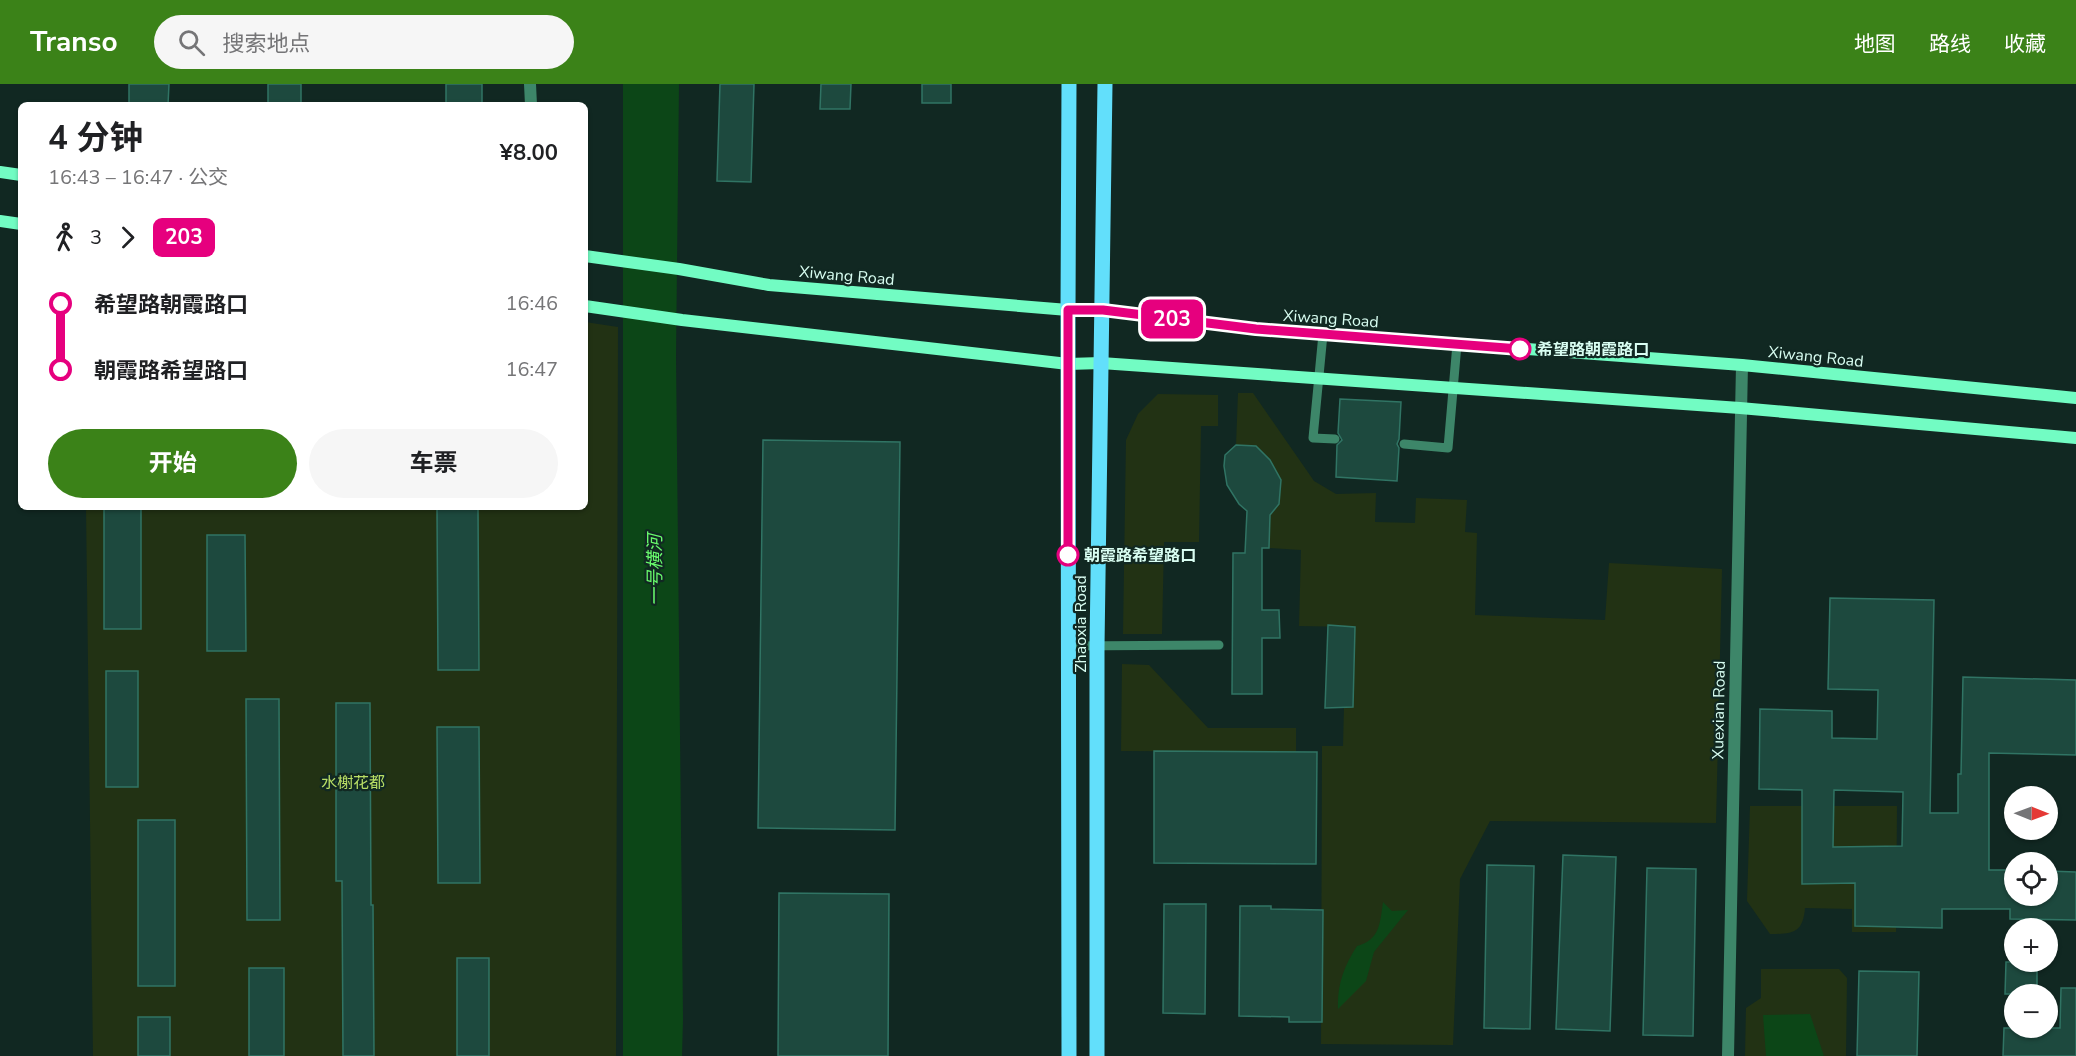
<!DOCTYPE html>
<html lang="zh">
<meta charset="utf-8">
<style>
body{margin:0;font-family:"Nunito Sans","Noto Sans SC",sans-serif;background:#f6f6f6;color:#202124;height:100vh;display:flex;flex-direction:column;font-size:22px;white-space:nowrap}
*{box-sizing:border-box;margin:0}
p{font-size:20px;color:#757577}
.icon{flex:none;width:33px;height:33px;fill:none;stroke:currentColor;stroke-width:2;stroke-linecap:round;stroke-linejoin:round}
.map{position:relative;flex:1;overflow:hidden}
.sheet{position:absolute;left:18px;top:18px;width:570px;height:408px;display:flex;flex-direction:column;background:#fff;border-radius:9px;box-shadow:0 2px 4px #0004}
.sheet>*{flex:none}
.badge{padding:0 12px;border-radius:9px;font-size:21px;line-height:39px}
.needle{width:39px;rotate:91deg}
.buttons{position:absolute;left:2004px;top:702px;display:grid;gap:12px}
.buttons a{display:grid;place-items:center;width:54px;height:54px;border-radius:50%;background:#fff;box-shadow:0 2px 4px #0004;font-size:30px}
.map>.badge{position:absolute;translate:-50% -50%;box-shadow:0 0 0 3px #fff}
.legs{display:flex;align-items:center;gap:9px;height:66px;padding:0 30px;font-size:20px}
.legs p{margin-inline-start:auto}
.headline{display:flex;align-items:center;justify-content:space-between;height:102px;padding:0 30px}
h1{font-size:33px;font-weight:700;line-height:45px}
.primary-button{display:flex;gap:12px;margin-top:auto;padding:12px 30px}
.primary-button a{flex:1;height:69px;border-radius:36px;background:#3b8218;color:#fff;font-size:24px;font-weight:700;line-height:69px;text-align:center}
.primary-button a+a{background:#f6f6f6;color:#202124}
ul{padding:0 30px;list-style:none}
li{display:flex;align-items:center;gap:21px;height:66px;font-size:22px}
li i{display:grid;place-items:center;width:9px;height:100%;margin:0 8px;background:currentColor}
li i::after{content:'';width:15px;height:15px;margin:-8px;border:4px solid;border-radius:50%;background:#fff}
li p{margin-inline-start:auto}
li:first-child i{background:linear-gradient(#0000 50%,currentColor 0)}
li:last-child i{background:linear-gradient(currentColor 50%,#0000 0)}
header{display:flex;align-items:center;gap:36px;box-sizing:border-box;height:84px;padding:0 30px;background:#3b8218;color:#fff}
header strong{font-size:28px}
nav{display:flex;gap:33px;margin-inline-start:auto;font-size:21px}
.search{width:420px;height:54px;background:#f6f6f6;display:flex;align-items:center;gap:15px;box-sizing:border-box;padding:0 21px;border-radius:33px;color:#757577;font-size:22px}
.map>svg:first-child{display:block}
.green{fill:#223214}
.water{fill:#0c4617}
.building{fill:#1d493e;stroke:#307464;stroke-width:1.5;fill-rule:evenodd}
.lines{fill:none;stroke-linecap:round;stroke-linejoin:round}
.lane{stroke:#3d8669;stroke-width:9}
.street{stroke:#3d8669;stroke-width:12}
.secondary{stroke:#72fcc3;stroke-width:12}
.primary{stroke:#62dffb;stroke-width:15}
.line-1-casing{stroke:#fff;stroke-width:14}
.line-1{stroke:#e6007e;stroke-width:9}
.stop-1-dot{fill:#fff;stroke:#e6007e;stroke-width:3}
.labels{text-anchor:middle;stroke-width:4.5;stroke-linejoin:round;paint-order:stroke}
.street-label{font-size:16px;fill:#d9fef2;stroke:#112822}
.stop-label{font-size:16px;font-weight:bold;fill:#d9fef2;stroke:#112822;text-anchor:start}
.park-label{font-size:16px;fill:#b8de65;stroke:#112822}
.water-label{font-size:18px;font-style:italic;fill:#69fc6d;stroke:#112822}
</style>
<header>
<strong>Transo</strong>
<div class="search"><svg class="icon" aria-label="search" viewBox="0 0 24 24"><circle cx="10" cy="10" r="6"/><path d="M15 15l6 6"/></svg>搜索地点</div>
<nav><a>地图</a><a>路线</a><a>收藏</a></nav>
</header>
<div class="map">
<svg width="2076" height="972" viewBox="0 0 2076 972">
<rect width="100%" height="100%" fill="#112822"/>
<path class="green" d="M585 238 618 243 616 972H93L86 423H585Z
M1238 309H1253L1314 397 1336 410 1376 409 1375 438 1415 439 1416 414 1467 416 1465 448 1477 449 1475 531 1605 536 1609 479 1722 485 1716 739 1490 737 1460 795 1453 961 1321 960 1322 662H1343L1344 623H1353L1354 543 1299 542 1301 466 1269 464 1270 431 1279 420 1281 396 1270 376 1256 362 1236 361Z
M1158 310 1218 311V342H1201L1199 458H1164L1162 550H1123L1126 356 1138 330Z
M1122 580 1149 581 1208 644H1296V668L1121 667Z
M1750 722H1897L1896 848H1852V825L1805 824C1803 849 1793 850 1770 850L1747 817Z
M1761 885H1839L1847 894 1846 972H1745L1746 924 1761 914Z"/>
<path class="water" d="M623 0H679L676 273 683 935 682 972H623Z
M1383 818 1392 827 1408 826 1374 868 1366 897 1338 925C1337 901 1344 882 1357 862 1380 856 1380 839 1383 818Z
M1810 930 1824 972H1766L1763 931Z"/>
<path class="building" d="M129 0H169L168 21H129Z
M268 0H301V21H268Z
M446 0H482V21H446Z
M720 0H754L751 98 717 97Z
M821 0H851L850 25H820Z
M922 0H951V19H922Z
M1340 315 1401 318 1399 355 1397 360 1399 364 1397 397 1336 393 1337 361 1342 356 1338 349Z
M763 356 900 358 895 746 758 744Z
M1236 361 1256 362 1270 376 1281 396 1279 420 1270 431 1269 464H1262V526H1279L1280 554H1262V610H1232L1233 469H1245L1247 427 1239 420 1227 401 1224 382 1225 371Z
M104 423H141V545H104Z
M437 425H478L479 586H438Z
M207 451H245L246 567H207Z
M1830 514 1934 516 1930 729H1958V690H1961L1963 593 2076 596V671L1989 669V786H2014V812H2048V787L2076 788V836L2010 835V825H1942V844L1855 842V799L1802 800V706L1759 705 1760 625 1832 627V654L1877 655 1878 606 1828 605ZM1834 706 1903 708 1902 762 1833 763Z
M1328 541 1355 543 1353 623 1325 624Z
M106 587H138V703H106Z
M246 615H279L280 836H247Z
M336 619H370L371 821H373L374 972H343L342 797H336Z
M437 643H479L480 799H438Z
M1154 667 1317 668 1316 780 1154 779Z
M138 736H175V902H138Z
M1563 771 1616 773 1610 947 1556 945Z
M1487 781 1534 782 1530 945 1484 944Z
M1647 784 1696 785 1693 952 1643 951Z
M779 809 889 810 888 972H778Z
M1164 820H1206L1205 930 1163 929Z
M1240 822H1271V825L1323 826 1322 938H1289V933L1239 932Z
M457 874H489V972H457Z
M2006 878H2037V910H2005Z
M249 884H284V972H249Z
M1859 887 1919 888 1917 972H1857Z
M2061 904H2076V972H2003L2004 944H2060Z
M138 933H170V972H138Z"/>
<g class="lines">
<path class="lane" d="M1323 250 1313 354 1335 355
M1404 360 1448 364 1457 260
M1068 562 1219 561"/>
<path class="street" d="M530 0 531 21
M1728 972 1742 281"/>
<path class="secondary" d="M0 88 21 91
M0 137 21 140
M585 172 679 185 769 201 1068 226H1103L1256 245 1742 281 2076 314
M585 222 682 236 1068 280 1101 279 1740 324 2076 354"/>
<path class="primary" d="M1069 972 1068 226 1069 0
M1097 972V563L1105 0"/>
</g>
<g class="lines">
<g class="line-1-casing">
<path id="line-1" d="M1068 471V226H1103L1256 245 1520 265"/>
</g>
<use href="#line-1" class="line-1"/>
</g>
<g class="stop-1-dot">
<circle cx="1520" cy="265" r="10"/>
<circle cx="1068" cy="471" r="10"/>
</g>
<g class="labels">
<g class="street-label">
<text transform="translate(847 191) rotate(5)" y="6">Xiwang Road</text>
<text transform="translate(1331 234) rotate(4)" y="6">Xiwang Road</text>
<text transform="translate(1816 272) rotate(6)" y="6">Xiwang Road</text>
<text transform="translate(1080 540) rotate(-90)" y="6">Zhaoxia Road</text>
<text transform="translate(1718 626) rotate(-89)" y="6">Xuexian Road</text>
</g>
<g class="stop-label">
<text x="1537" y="271">希望路朝霞路口</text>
<text x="1084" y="477">朝霞路希望路口</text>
</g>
<g class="park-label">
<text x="353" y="704">水榭花都</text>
</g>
<g class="water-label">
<text transform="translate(655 486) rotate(-90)" y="6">一号横河</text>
</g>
</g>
</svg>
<div class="buttons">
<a><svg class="needle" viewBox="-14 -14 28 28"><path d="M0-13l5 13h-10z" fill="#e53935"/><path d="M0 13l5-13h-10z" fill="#757577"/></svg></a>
<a><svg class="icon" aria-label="locate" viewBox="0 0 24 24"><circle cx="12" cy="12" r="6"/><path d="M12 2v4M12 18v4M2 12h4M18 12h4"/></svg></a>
<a>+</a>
<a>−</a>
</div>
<b class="badge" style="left:1172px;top:235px;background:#e6007e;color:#fff">203</b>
<section class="sheet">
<div class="headline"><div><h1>4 分钟</h1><p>16:43 – 16:47 · 公交</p></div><b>¥8.00</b></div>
<div class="legs"><svg class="icon" aria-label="walk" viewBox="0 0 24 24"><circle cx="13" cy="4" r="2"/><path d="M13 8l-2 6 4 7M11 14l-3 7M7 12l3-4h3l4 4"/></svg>3<svg class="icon" aria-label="forward" viewBox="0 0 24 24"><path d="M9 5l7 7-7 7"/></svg><b class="badge" style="background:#e6007e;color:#fff">203</b></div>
<ul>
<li><i style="color:#e6007e"></i><b>希望路朝霞路口</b><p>16:46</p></li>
<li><i style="color:#e6007e"></i><b>朝霞路希望路口</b><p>16:47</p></li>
</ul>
<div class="primary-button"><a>开始</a><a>车票</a></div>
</section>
</div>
